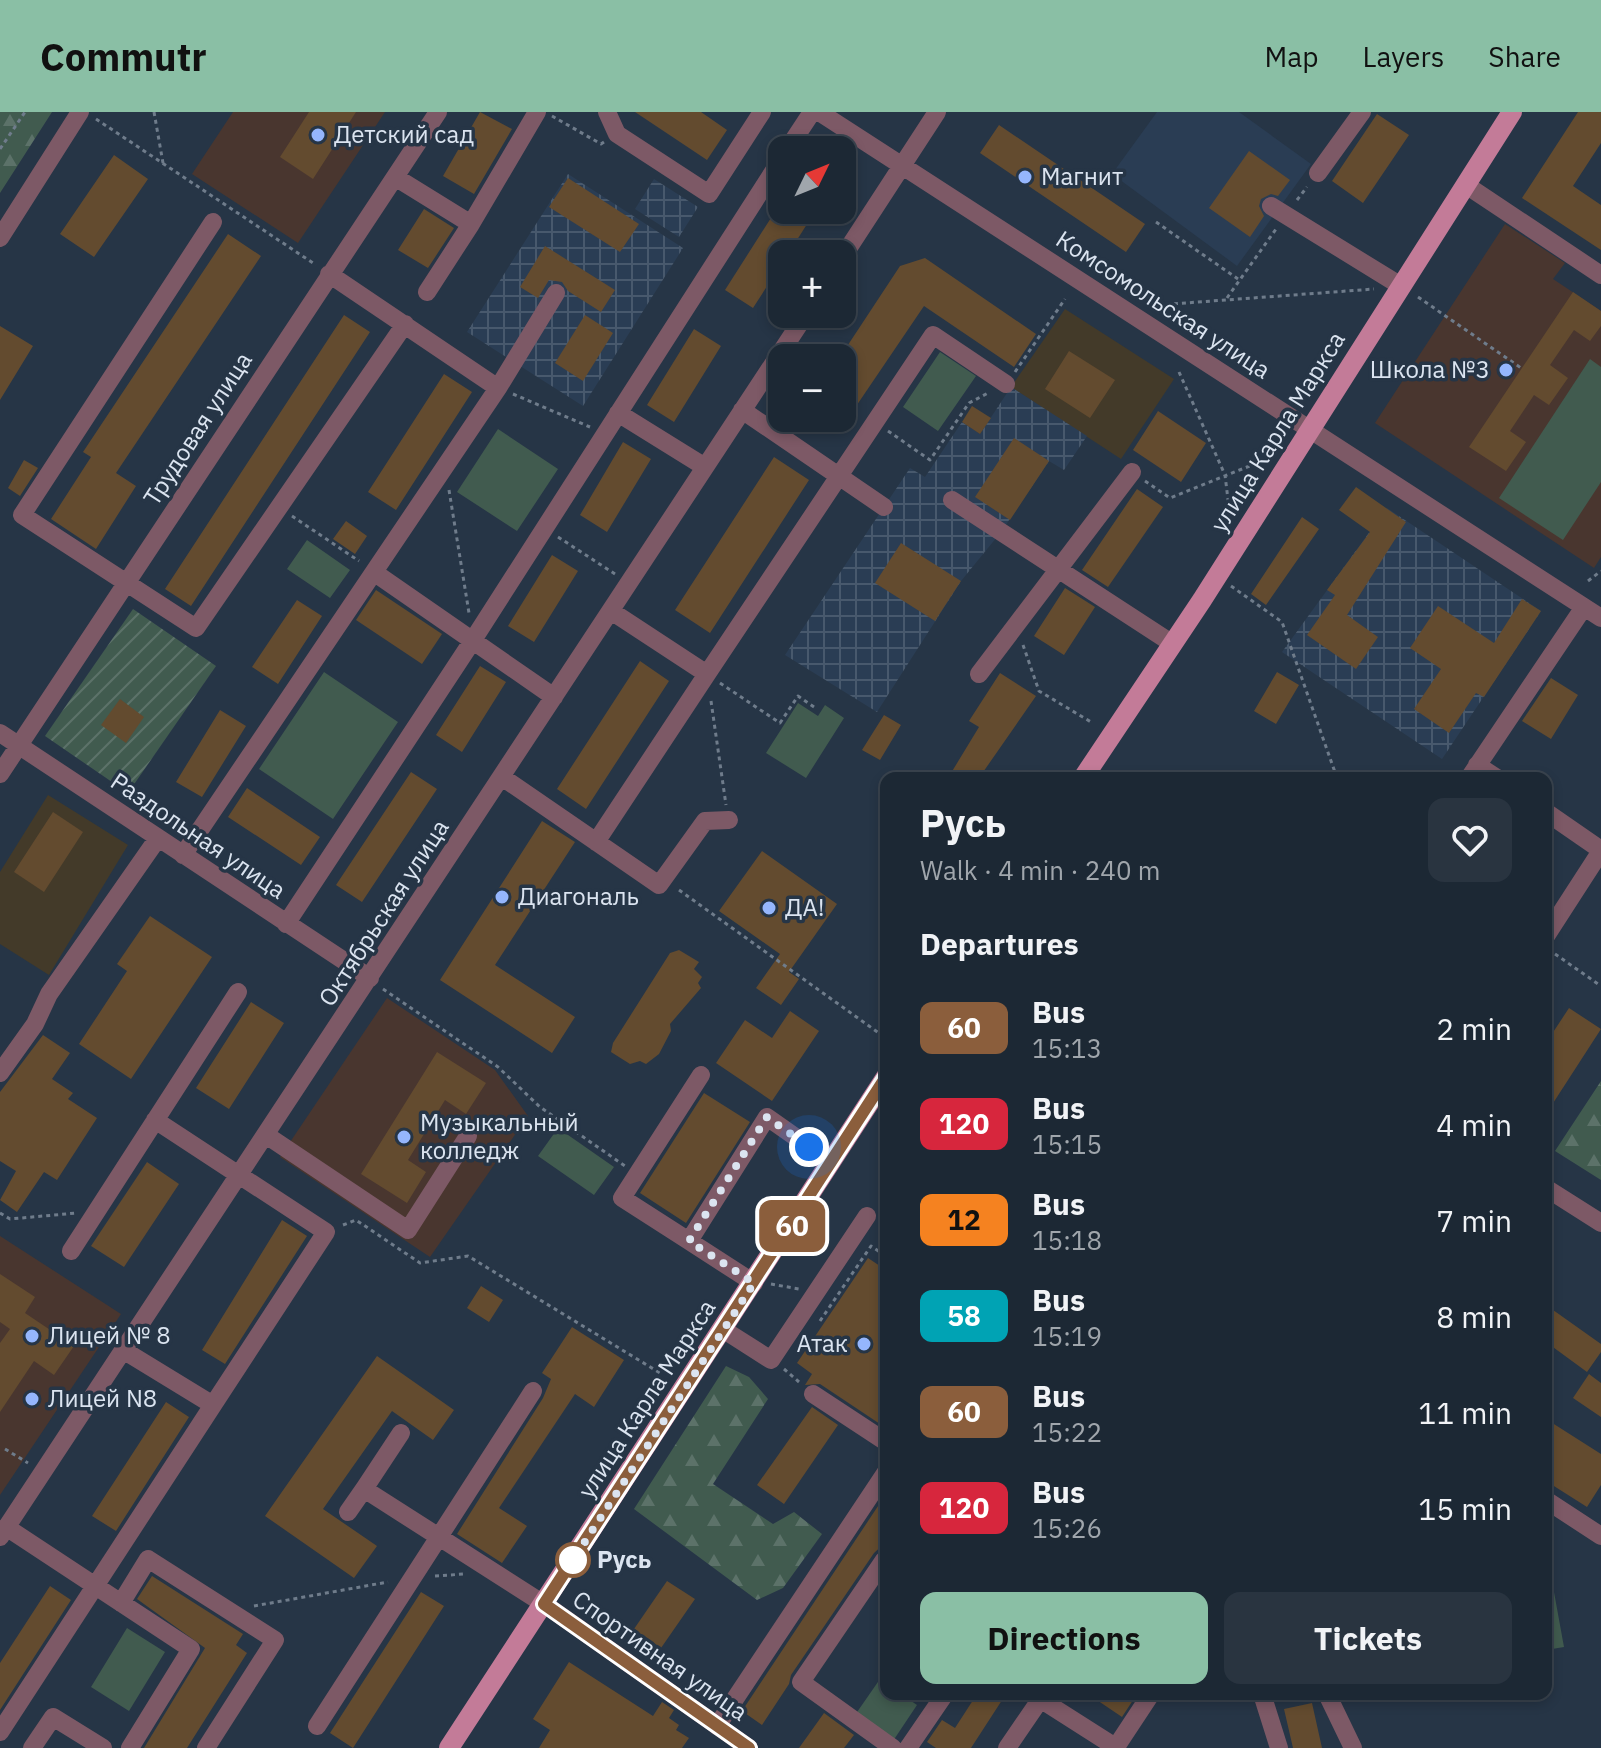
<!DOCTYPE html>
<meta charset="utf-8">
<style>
body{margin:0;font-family:"IBM Plex Sans",sans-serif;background:#293440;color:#f1f3f6;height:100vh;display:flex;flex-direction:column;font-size:30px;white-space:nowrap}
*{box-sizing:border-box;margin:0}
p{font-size:26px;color:#a0a6ac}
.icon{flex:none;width:44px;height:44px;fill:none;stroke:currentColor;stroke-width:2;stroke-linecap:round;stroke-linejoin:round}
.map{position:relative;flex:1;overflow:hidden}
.drawer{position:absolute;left:880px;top:660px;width:672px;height:928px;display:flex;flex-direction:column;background:#1c2834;border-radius:16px;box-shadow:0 4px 12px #0003,0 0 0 2px #3a444f}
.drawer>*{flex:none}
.badge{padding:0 16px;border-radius:12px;font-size:28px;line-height:52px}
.needle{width:52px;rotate:47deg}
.tools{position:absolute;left:768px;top:24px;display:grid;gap:16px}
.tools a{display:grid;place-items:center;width:88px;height:88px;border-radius:16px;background:#1c2834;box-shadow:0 4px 12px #0003,0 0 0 2px #3a444f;font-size:40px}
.you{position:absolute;width:40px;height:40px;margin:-20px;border:6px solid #fff;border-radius:50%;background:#1a73e8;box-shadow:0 0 0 12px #1a73e833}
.map>.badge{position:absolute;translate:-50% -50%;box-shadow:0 0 0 4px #fff}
h2{padding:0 40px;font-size:30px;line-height:72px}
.round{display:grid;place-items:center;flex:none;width:84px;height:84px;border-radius:16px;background:#293440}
.headline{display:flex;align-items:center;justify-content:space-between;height:136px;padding:0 40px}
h1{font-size:38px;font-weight:800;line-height:60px}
.cta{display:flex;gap:16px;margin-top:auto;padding:16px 40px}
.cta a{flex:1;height:92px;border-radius:16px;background:#8abfa5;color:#111;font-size:32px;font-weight:800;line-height:92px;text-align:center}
.cta a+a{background:#293440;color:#f1f3f6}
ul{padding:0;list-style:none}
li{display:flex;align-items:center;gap:24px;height:96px;padding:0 40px}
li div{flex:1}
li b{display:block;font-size:30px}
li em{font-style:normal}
li .badge{min-width:88px;font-weight:700;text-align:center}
header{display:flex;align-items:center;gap:48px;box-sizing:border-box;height:112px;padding:0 40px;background:#8abfa5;color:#111}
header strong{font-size:38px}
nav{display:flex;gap:44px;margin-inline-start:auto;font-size:28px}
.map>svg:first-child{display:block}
.commercial{fill:#433a29}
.industrial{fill:url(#industrial-grid)}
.education{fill:#49362f}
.built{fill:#2a3d54}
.forest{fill:url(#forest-firs)}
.park{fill:#415b4f}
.garden{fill:url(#garden-furrows)}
.building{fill:#634b2f}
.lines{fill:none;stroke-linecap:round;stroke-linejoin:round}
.path{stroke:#6f7c8b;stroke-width:3;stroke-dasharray:4 4;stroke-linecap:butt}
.minor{stroke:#7d5966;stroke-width:18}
.major{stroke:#c37b98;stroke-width:20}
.line-casing{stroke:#fff;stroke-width:18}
.line{stroke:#8b5e3c;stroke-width:12}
.walk{stroke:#dbe4f0;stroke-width:8;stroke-dasharray:0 14.4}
.poi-dot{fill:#95b6fd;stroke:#263546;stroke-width:3}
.stop-dot{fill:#fff;stroke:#8b5e3c;stroke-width:4}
.labels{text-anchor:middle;stroke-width:7;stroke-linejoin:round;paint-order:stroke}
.poi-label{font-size:24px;fill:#dbe4f0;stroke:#263546;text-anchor:start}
.street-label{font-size:24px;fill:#dbe4f0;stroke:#263546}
.stop-label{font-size:24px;font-weight:bold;fill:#dbe4f0;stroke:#263546;text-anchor:start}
</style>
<header>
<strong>Commutr</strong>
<nav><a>Map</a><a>Layers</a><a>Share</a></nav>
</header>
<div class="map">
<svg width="1601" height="1636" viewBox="0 0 1601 1636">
<defs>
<pattern id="industrial-grid" width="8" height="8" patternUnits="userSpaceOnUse" patternTransform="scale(2)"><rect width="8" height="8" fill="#2a3d54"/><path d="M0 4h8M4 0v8" fill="none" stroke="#48596d"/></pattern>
<pattern id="forest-firs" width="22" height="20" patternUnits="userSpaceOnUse" patternTransform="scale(2)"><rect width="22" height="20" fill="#415b4f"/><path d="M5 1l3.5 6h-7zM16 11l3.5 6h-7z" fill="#5c7269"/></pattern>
<pattern id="garden-furrows" width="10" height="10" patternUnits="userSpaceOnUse" patternTransform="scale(2)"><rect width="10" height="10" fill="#415b4f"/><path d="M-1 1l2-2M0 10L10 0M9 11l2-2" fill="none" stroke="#5c7269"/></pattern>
</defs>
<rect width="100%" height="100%" fill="#263546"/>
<path class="commercial" d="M1065 197 1174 267 1121 347 1011 275Z
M48 683 128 733 49 863 0 832V760Z"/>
<path class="industrial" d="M568 62 683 136 583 294 467 220Z
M654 67 698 95 679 125 635 97Z
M1011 275 1087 324 1064 358 1049 349 1001 420 961 469 877 600 785 543 910 356 925 365 962 310 980 322Z
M1387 396 1541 499 1442 647 1282 540Z"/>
<path class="education" d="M233 0H385L298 131 192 62Z
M1505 112 1565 151 1553 167 1601 199V445L1594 456 1375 311Z
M387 886 495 958 528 1004 430 1145 280 1045Z
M0 1124 121 1202 0 1383Z"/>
<path class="built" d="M1157 0H1239L1311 52 1237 154 1112 62Z"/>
<path class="forest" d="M0 0H52L0 81Z
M1601 969V1068L1555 1039Z
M726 1254 749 1265 768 1287 713 1372 773 1412 794 1400 822 1422 783 1476 757 1488 634 1397Z"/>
<path class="park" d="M940 240 976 264 938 319 903 295Z
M1590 247 1601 255V370L1563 428 1499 386Z
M498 317 558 357 517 419 457 380Z
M307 428 350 458 330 486 287 457Z
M324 560 398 610 333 707 259 657Z
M798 591 818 604 825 593 844 606 806 666 766 641Z
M558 1016 614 1055 594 1083 538 1044Z
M1546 1436 1564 1535 1546 1538Z
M127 1516 165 1540 129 1599 91 1575Z
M880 1567 886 1572V1582H901L917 1593 893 1629 855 1603Z"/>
<path class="garden" d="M133 497 216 554 128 681 45 624Z"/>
<path class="building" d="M309 0H356L313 67 280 45Z
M480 0 512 17 474 82 443 64Z
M635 0H701L727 18 707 48Z
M1578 0H1601V31L1573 74 1601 93V138L1522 86Z
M1377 2 1409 23 1363 91 1332 69Z
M999 13 1145 112 1126 140 980 41Z
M1249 39 1290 68 1278 84 1271 82 1261 87 1259 94 1264 104 1250 125 1209 96Z
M114 43 148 67 94 145 60 122Z
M568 66 639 112 620 140 549 95Z
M424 97 454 116 428 156 398 138Z
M776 98H816L788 142H782V151L753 196 725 178Z
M228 122 261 144 116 361 136 374 96 437 51 407 91 345 83 340Z
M545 134 615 178 601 200 568 179 562 170 549 168 538 186 520 175Z
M925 146 1036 222 1014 255 924 194 842 315V242L900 154Z
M1573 180 1601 199V214L1590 229 1574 218 1550 253 1568 266 1549 293 1534 283 1510 319 1526 330 1506 359 1469 335Z
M344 203 370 220 191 494 165 477Z
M585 203 613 221 583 269 555 251Z
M0 214 33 234 0 288Z
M694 217 721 234 674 310 647 293Z
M1069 239 1115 268 1090 306 1045 277Z
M444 262 472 280 396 398 368 380Z
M972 294 991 306 980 322 962 310Z
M1158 299 1206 331 1181 370 1133 338Z
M1014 326 1049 349 1010 408 975 385Z
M623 330 651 347 607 420 580 403Z
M774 345 809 368 710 521 675 498Z
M24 348 38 356 20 384 8 376Z
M1356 375 1406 410 1347 503 1378 525 1356 557 1307 523 1335 483 1327 478 1370 420 1339 398Z
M1137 377 1163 395 1108 475 1082 458Z
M1302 405 1319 417 1266 493 1251 482Z
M346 409 367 424 355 442 333 427Z
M901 431 961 469 935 509 875 471Z
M552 443 578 459 534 530 508 514Z
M1065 476 1095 495 1064 543 1034 524Z
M376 478 442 522 422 552 356 508Z
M1522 487 1541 499 1484 585 1476 581 1449 621 1414 597 1441 557 1410 536 1438 494 1494 531Z
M297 488 322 504 278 572 252 555Z
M640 549 669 569 586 697 557 677Z
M480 554 506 570 462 640 436 623Z
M1277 560 1299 573 1276 612 1254 599Z
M1000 561 1036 584 979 666H948L979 615 969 609Z
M1551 566 1578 583 1551 627 1522 609Z
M120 587 144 605 126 631 101 613Z
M220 598 246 614 202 685 176 670Z
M884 603 901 613 880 648 862 638Z
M411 660 437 677 362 790 336 773Z
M247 676 320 725 301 753 228 705Z
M53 700 83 720 44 780 14 760Z
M542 709 575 730 495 853 575 905 552 941 440 868Z
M762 739 837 792 789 860 799 867 781 893 756 876 780 842 719 799Z
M150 804 212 845 131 967 79 932 127 859 117 852Z
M679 838 699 850 694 857 702 865 698 871 701 876 670 912 671 919 659 942 646 952 640 949 630 952 611 940 613 931 670 841Z
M251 890 284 911 229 997 196 976Z
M1569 896 1601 917 1546 1002V931Z
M790 899 819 919 772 989 716 951 745 908 772 926Z
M43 923 70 941 52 967 73 981 68 987 97 1006 57 1068 44 1060 17 1100 0 1088 16 1059 0 1049V980Z
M437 940 486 971 466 1002 445 988 408 1048 426 1060 407 1091 361 1062Z
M704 981 750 1010 686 1111 640 1081Z
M147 1050 179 1072 124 1155 91 1134Z
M282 1108 307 1124 225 1252 202 1238Z
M868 1146 886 1158V1316L820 1272 805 1273 812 1262 797 1251Z
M0 1162 35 1185 25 1201 74 1234 54 1263 34 1249 0 1300V1231L10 1217 0 1210Z
M481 1174 503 1188 489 1210 467 1196Z
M1546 1193 1601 1232V1240L1587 1260 1546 1230Z
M572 1215 624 1248 594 1295 575 1282 499 1396 527 1414 502 1451 457 1422 543 1286 551 1267 542 1261Z
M377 1244 454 1298 433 1328 392 1299 323 1397 377 1434 354 1466 265 1404Z
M1589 1262 1601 1271V1305L1573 1286Z
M166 1290 189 1305 116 1419 92 1404Z
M812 1295 838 1313 784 1392 757 1373Z
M1546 1307 1601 1342V1373L1587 1395 1546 1369Z
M886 1382V1430L874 1441 791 1563 789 1572 762 1613 742 1599Z
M152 1464 243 1522 236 1533 247 1541 187 1636H144L205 1536 137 1487Z
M667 1469 695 1487 661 1536 634 1517Z
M50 1474 71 1488 0 1598V1551Z
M421 1480 444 1494 353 1636 330 1621Z
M569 1550 653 1604 662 1590 674 1598 669 1606 679 1613 676 1618 689 1626 682 1636H539L550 1618 533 1607Z
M977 1582H1006L971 1636H936L927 1630 942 1608 955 1616Z
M1088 1582H1137L1122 1605Z
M1312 1591 1322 1636H1293L1284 1597Z
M824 1601 854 1623 844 1636H799Z"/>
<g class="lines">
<path class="path" d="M154 0 163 51
M552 4 601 32 604 30
M96 7 316 153
M0 37 25 0
M1297 88 1307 75
M1156 110 1238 167
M1418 185 1521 256
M1227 186 1276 117
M1158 193 1374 177
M1015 260 1065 187
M1179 260 1225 363 1230 404
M513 282 590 315
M888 319 930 348 969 291 988 281
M1145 369 1170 386 1267 347
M449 378 469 501
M292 404 359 449
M558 425 615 462
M1588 469 1601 459
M1231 474 1282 510 1337 666
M1023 533 1039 579 1091 610
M720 571 780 611 798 584 814 595
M711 589 726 693
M679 778 883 924
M1555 842 1601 874
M383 877 498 955 540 995 625 1054
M0 1101 10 1107 77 1101
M343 1113 356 1108 420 1151 468 1144 660 1261
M771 1172 799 1177
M820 1209 871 1134 886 1144
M784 1257 799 1270
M5 1337 28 1351
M435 1464 464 1462
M254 1494 388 1470"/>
<path class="minor" d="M607 0 617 22 709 82 762 0
M819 0 1601 506
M787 38 812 0
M1318 61 1362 0
M395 65 471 112 537 0
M1466 73 1601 163
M1271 94 1401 174
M213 110 22 403 196 516 405 212
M0 126 80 0
M842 146 937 0
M427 180 471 112
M498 276 556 181
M742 298 884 395
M618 301 705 355
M952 388 1173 532
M375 461 554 585
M611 499 707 562 933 223 1006 272
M979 562 1132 360
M0 621 370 866
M1477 653 1497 666
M0 662 438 0
M502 665 659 773 705 709 729 708
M1469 666 1584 495
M1546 700 1601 738
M596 730 707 562
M183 743 498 276 329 162
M286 812 473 528 782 46
M1546 824 1601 739
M0 961 35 912 49 882 158 726
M155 1008 326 1120 213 1293
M266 1023 408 1118 468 1024
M1546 1076 1601 1111
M689 1129 622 1086 701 963
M71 1139 238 880
M754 1171 689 1129 767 1005 831 1050
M724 1218 771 1248 867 1104
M813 1282 886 1330
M401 1321 364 1377 550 1496 749 1636
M1546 1388 1601 1424
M348 1400 364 1377
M6 1415 191 1537 130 1636
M0 1425 806 202
M884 1448 801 1570 893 1636
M121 1491 148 1447 275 1528 206 1636
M1262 1582 1279 1636
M1327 1582 1353 1636
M1040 1587 1117 1636
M317 1614 533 1279
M717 1614 886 1360
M0 1620 213 1293 123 1238
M1116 1635 1151 1582
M32 1636 53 1605 103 1636
M908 1636 945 1582
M1007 1636 1044 1582"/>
<path class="major" d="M1083 666 1202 488 1512 0
M449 1636 886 965"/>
</g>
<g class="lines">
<g class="line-casing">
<path id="line" d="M749 1636 544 1492 886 965"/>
</g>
<use href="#line" class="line"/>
<path class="walk" d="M573 1448 571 1451 754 1171 689 1129 767 1005 809 1035"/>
</g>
<g class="poi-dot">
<circle cx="318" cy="23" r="8"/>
<circle cx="1025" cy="65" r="8"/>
<circle cx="1506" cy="258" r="8"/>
<circle cx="502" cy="785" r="8"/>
<circle cx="769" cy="796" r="8"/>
<circle cx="404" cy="1025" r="8"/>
<circle cx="32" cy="1224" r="8"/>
<circle cx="864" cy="1232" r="8"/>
<circle cx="32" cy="1287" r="8"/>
</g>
<circle class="stop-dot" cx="573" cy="1448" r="16"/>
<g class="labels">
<g class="poi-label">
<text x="334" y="31">Детский сад</text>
<text x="1041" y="73">Магнит</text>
<text x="1490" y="266" text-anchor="end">Школа №3</text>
<text x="518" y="793">Диагональ</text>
<text x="785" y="804">ДА!</text>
<text x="420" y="1019">Музыкальный<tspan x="420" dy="28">колледж</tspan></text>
<text x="48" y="1232">Лицей № 8</text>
<text x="848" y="1240" text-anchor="end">Атак</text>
<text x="48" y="1295">Лицей N8</text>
</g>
<g class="street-label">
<text transform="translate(1163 193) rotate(33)" y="8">Комсомольская улица</text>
<text transform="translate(198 317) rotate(-57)" y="8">Трудовая улица</text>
<text transform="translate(1278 320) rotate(-58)" y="8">улица Карла Маркса</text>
<text transform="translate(198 724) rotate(34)" y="8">Раздольная улица</text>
<text transform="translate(384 801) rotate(-57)" y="8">Октябрьская улица</text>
<text transform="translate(647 1287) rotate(-57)" y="8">улица Карла Маркса</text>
<text transform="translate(660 1544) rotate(35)" y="8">Спортивная улица</text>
</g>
<g class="stop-label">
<text x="597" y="1456">Русь</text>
</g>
</g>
</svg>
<div class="tools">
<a><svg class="needle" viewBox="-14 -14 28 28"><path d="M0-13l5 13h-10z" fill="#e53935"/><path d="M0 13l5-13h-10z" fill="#a0a6ac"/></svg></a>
<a>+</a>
<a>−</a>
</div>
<div class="you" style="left:809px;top:1035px"></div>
<b class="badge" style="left:792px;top:1114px;background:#8b5e3c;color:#fff">60</b>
<section class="drawer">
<div class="headline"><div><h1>Русь</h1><p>Walk · 4 min · 240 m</p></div><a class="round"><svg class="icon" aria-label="heart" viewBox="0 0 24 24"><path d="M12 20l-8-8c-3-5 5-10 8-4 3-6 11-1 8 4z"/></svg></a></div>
<h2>Departures</h2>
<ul>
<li><span class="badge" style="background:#8b5e3c;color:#fff">60</span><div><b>Bus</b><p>15:13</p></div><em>2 min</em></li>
<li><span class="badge" style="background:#d7263d;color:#fff">120</span><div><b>Bus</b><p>15:15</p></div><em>4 min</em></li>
<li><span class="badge" style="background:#f58220;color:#111">12</span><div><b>Bus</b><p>15:18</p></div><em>7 min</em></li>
<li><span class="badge" style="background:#00a3b4;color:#fff">58</span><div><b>Bus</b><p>15:19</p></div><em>8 min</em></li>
<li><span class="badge" style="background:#8b5e3c;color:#fff">60</span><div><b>Bus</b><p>15:22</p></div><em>11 min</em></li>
<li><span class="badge" style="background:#d7263d;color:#fff">120</span><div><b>Bus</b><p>15:26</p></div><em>15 min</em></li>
</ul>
<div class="cta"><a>Directions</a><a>Tickets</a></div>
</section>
</div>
